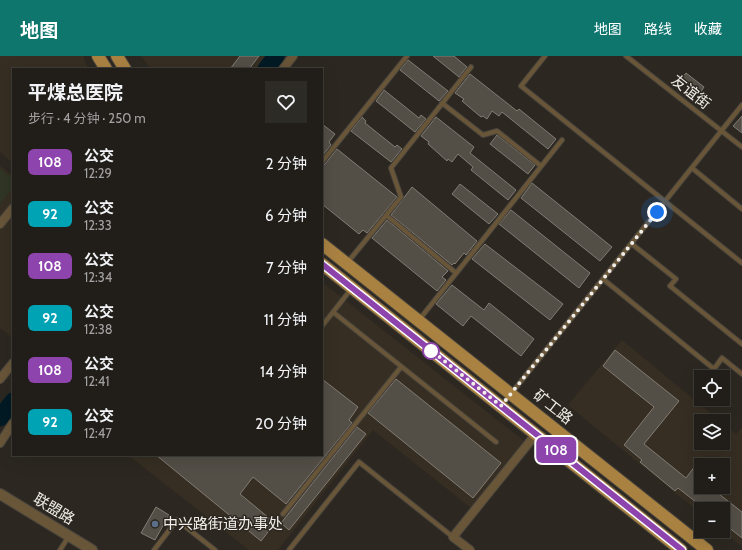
<!DOCTYPE html>
<html lang="zh">
<meta charset="utf-8">
<style>
body{margin:0;font-family:Cabin,"Noto Sans SC",sans-serif;background:#2d2b26;color:#f1f3f6;height:100vh;display:flex;flex-direction:column;font-size:15px;white-space:nowrap}
*{box-sizing:border-box;margin:0}
p{font-size:13px;color:#a2a2a2}
.icon{flex:none;width:22px;height:22px;fill:none;stroke:currentColor;stroke-width:2;stroke-linecap:round;stroke-linejoin:round}
.map{position:relative;flex:1;overflow:hidden}
.details{position:absolute;left:12px;top:12px;width:311px;height:388px;display:flex;flex-direction:column;background:#211e19;border-radius:0px;box-shadow:0 4px 16px #0002,0 0 0 1px #3e3c38}
.details>*{flex:none}
.badge{padding:0 8px;border-radius:6px;font-size:14px;line-height:26px}
.tools{position:absolute;left:694px;top:314px;display:grid;gap:8px}
.tools a{display:grid;place-items:center;width:36px;height:36px;border-radius:0px;background:#211e19;box-shadow:0 4px 16px #0002,0 0 0 1px #3e3c38;font-size:20px}
.you{position:absolute;width:20px;height:20px;margin:-10px;border:3px solid #fff;border-radius:50%;background:#1a73e8;box-shadow:0 0 0 6px #1a73e833}
.map>.badge{position:absolute;translate:-50% -50%;box-shadow:0 0 0 2px #fff}
.round{display:grid;place-items:center;flex:none;width:42px;height:42px;border-radius:0px;background:#2d2b26}
.summary{display:flex;align-items:center;justify-content:space-between;height:68px;padding:0 16px}
h1{font-size:19px;font-weight:700;line-height:30px}
ul{padding:0;list-style:none}
li{display:flex;align-items:center;gap:12px;height:52px;padding:0 16px}
li div{flex:1}
li b{display:block;font-size:15px}
li em{font-style:normal}
li .badge{min-width:44px;font-weight:700;text-align:center}
header{display:flex;align-items:center;gap:24px;box-sizing:border-box;height:56px;padding:0 20px;background:#0f766e;color:#fff}
header strong{font-size:19px}
nav{display:flex;gap:22px;margin-inline-start:auto;font-size:14px}
.map>svg:first-child{display:block}
.built{fill:#362e22;fill-rule:evenodd}
.green{fill:#303624}
.lines{fill:none;stroke-linecap:round;stroke-linejoin:round}
.river{stroke:#001a24;stroke-width:17}
.building{fill:#534f47;stroke:#817c74}
.service-casing{stroke:#48443d;stroke-width:6}
.minor-casing{stroke:#48443d;stroke-width:10}
.tertiary-casing{stroke:#48443d;stroke-width:12}
.primary-casing{stroke:#48443d;stroke-width:14}
.service{stroke:#695639;stroke-width:4}
.minor{stroke:#695639;stroke-width:8}
.tertiary{stroke:#695639;stroke-width:10}
.primary{stroke:#a98242;stroke-width:12}
.line-casing{stroke:#fff;stroke-width:9}
.line{stroke:#8e44ad;stroke-width:6}
.walk{stroke:#f1eee9;stroke-width:4;stroke-dasharray:0 7.2}
.stop-dot{fill:#fff;stroke:#8e44ad;stroke-width:2}
.service-dot{fill:#5c6f8a;stroke:#2c2821;stroke-width:1.5}
.labels{text-anchor:middle;stroke-width:3;stroke-linejoin:round;paint-order:stroke}
.street-label{font-size:15px;fill:#f1eee9;stroke:#2c2821}
.poi-label{font-size:15px;fill:#f1eee9;stroke:#2c2821;text-anchor:start}
</style>
<header>
<strong>地图</strong>
<nav><a>地图</a><a>路线</a><a>收藏</a></nav>
</header>
<div class="map">
<svg width="742" height="494" viewBox="0 0 742 494">
<rect width="100%" height="100%" fill="#2c2821"/>
<path class="built" d="M0 0H83L88 13H13V107L0 96Z
M141 0H266L256 13H151Z
M0 110 13 120V146L0 163Z
M13 158V282L0 272V174Z
M322 226 524 385 471 452 373 374 278 494H249L128 399H322Z
M622 284 720 365H701V387H723V367L736 378 742 371V490L740 489 722 475H723V453H701V458L568 349ZM701 409H723V431H701Z"/>
<path class="green" d="M0 113 13 123V131L0 148Z"/>
<g class="lines">
<path class="river" d="M266 13 276 0
M0 362 13 345"/>
</g>
<path class="building" d="M240 0H259L249 13H230Z
M433 0H454L467 11 459 21Z
M408 4 448 35 439 45 400 14Z
M686 17 704 31 700 37 682 22Z
M470 18 517 55 519 53 556 83 548 93 502 56 499 60 492 55 487 63 483 60 481 61 462 45 464 43 455 37Z
M384 34 419 62 421 59 426 63 415 76 376 45Z
M742 60V77L733 70Z
M362 61 366 65 365 67 395 91 397 89 402 93 391 106 351 75Z
M436 61 474 91 470 97 516 134 508 144 471 114 473 111 458 98 452 106 448 103 447 105 428 88 429 86 421 80Z
M322 68 335 78 329 86 331 89 322 100Z
M497 79 535 109 528 118 490 88Z
M337 93 397 141 367 177 363 174 359 178 322 148V109L325 108Z
M532 127 612 191 600 205 521 142Z
M460 128 498 158 489 168 452 138Z
M412 131 477 185 466 199 464 197 455 208 454 207 452 209 391 159Z
M511 154 590 217 579 232 499 168Z
M387 164 448 215 442 221 446 224 437 235 372 182Z
M485 188 563 248 550 264 472 203Z
M452 229 484 254 489 247 534 283 521 300 471 260 463 270 436 248Z
M615 294 679 345 644 388 686 422 695 410 701 415V431H710L742 456V482L723 467V453H705L678 432 675 435 640 406 642 404 624 389 654 351 603 310Z
M322 323 358 351 349 364 352 367 286 448 253 421 240 438 275 467 261 485 156 399H322Z
M396 323 501 407 473 442 368 357Z
M357 371 366 378 289 474 281 467Z
M156 451 169 459 155 484 141 477Z"/>
<g class="lines">
<g class="service-casing">
<path id="service" d="M545 0 521 30 742 207
M626 0 742 91
M442 47 483 79 497 75 541 110
M322 106 407 0
M692 112 742 153
M386 159 456 217
M632 188 676 223 670 230 742 288
M347 207 401 141 391 112 471 11
M603 223 714 313 722 302 742 318
M333 256 496 386
M419 264 562 84
M322 270 352 232
M502 349 742 49
M283 458 401 311
M60 494 69 480
M154 494 177 464 215 494
M289 494 359 406 453 481"/>
</g>
<g class="minor-casing">
<path id="minor" d="M283 13 293 0
M0 168 13 152
M0 323 13 307
M0 387 13 367
M470 494 453 481 536 378"/>
</g>
<g class="tertiary-casing">
<path id="tertiary" d="M0 438 92 494"/>
</g>
<g class="primary-casing">
<path id="primary" d="M98 0 106 13
M117 0 125 13
M322 188 707 494
M322 208 681 494"/>
</g>
<use href="#service" class="service"/>
<use href="#minor" class="minor"/>
<use href="#tertiary" class="tertiary"/>
<use href="#primary" class="primary"/>
</g>
<g class="lines">
<g class="line-casing">
<path id="line" d="M322 208 682 494"/>
</g>
<use href="#line" class="line"/>
<path class="walk" d="M431 295 427 291 501 350 657 156"/>
</g>
<circle class="stop-dot" cx="431" cy="295" r="8"/>
<circle class="service-dot" cx="155" cy="468" r="4"/>
<g class="labels">
<g class="street-label">
<text transform="translate(691 36) rotate(38)" y="5">友谊街</text>
<text transform="translate(553 351) rotate(38)" y="5">矿工路</text>
<text transform="translate(54 453) rotate(31)" y="5">联盟路</text>
</g>
<g class="poi-label">
<text x="163" y="473">中兴路街道办事处</text>
</g>
</g>
</svg>
<div class="tools">
<a><svg class="icon" aria-label="locate" viewBox="0 0 24 24"><circle cx="12" cy="12" r="6"/><path d="M12 2v4M12 18v4M2 12h4M18 12h4"/></svg></a>
<a><svg class="icon" aria-label="layers" viewBox="0 0 24 24"><path d="M12 4l9 5-9 5-9-5zM3 14l9 5 9-5"/></svg></a>
<a>+</a>
<a>−</a>
</div>
<div class="you" style="left:657px;top:156px"></div>
<b class="badge" style="left:556px;top:394px;background:#8e44ad;color:#fff">108</b>
<section class="details">
<div class="summary"><div><h1>平煤总医院</h1><p>步行 · 4 分钟 · 250 m</p></div><a class="round"><svg class="icon" aria-label="heart" viewBox="0 0 24 24"><path d="M12 20l-8-8c-3-5 5-10 8-4 3-6 11-1 8 4z"/></svg></a></div>
<ul>
<li><span class="badge" style="background:#8e44ad;color:#fff">108</span><div><b>公交</b><p>12:29</p></div><em>2 分钟</em></li>
<li><span class="badge" style="background:#00a3b4;color:#fff">92</span><div><b>公交</b><p>12:33</p></div><em>6 分钟</em></li>
<li><span class="badge" style="background:#8e44ad;color:#fff">108</span><div><b>公交</b><p>12:34</p></div><em>7 分钟</em></li>
<li><span class="badge" style="background:#00a3b4;color:#fff">92</span><div><b>公交</b><p>12:38</p></div><em>11 分钟</em></li>
<li><span class="badge" style="background:#8e44ad;color:#fff">108</span><div><b>公交</b><p>12:41</p></div><em>14 分钟</em></li>
<li><span class="badge" style="background:#00a3b4;color:#fff">92</span><div><b>公交</b><p>12:47</p></div><em>20 分钟</em></li>
</ul>
</section>
</div>
